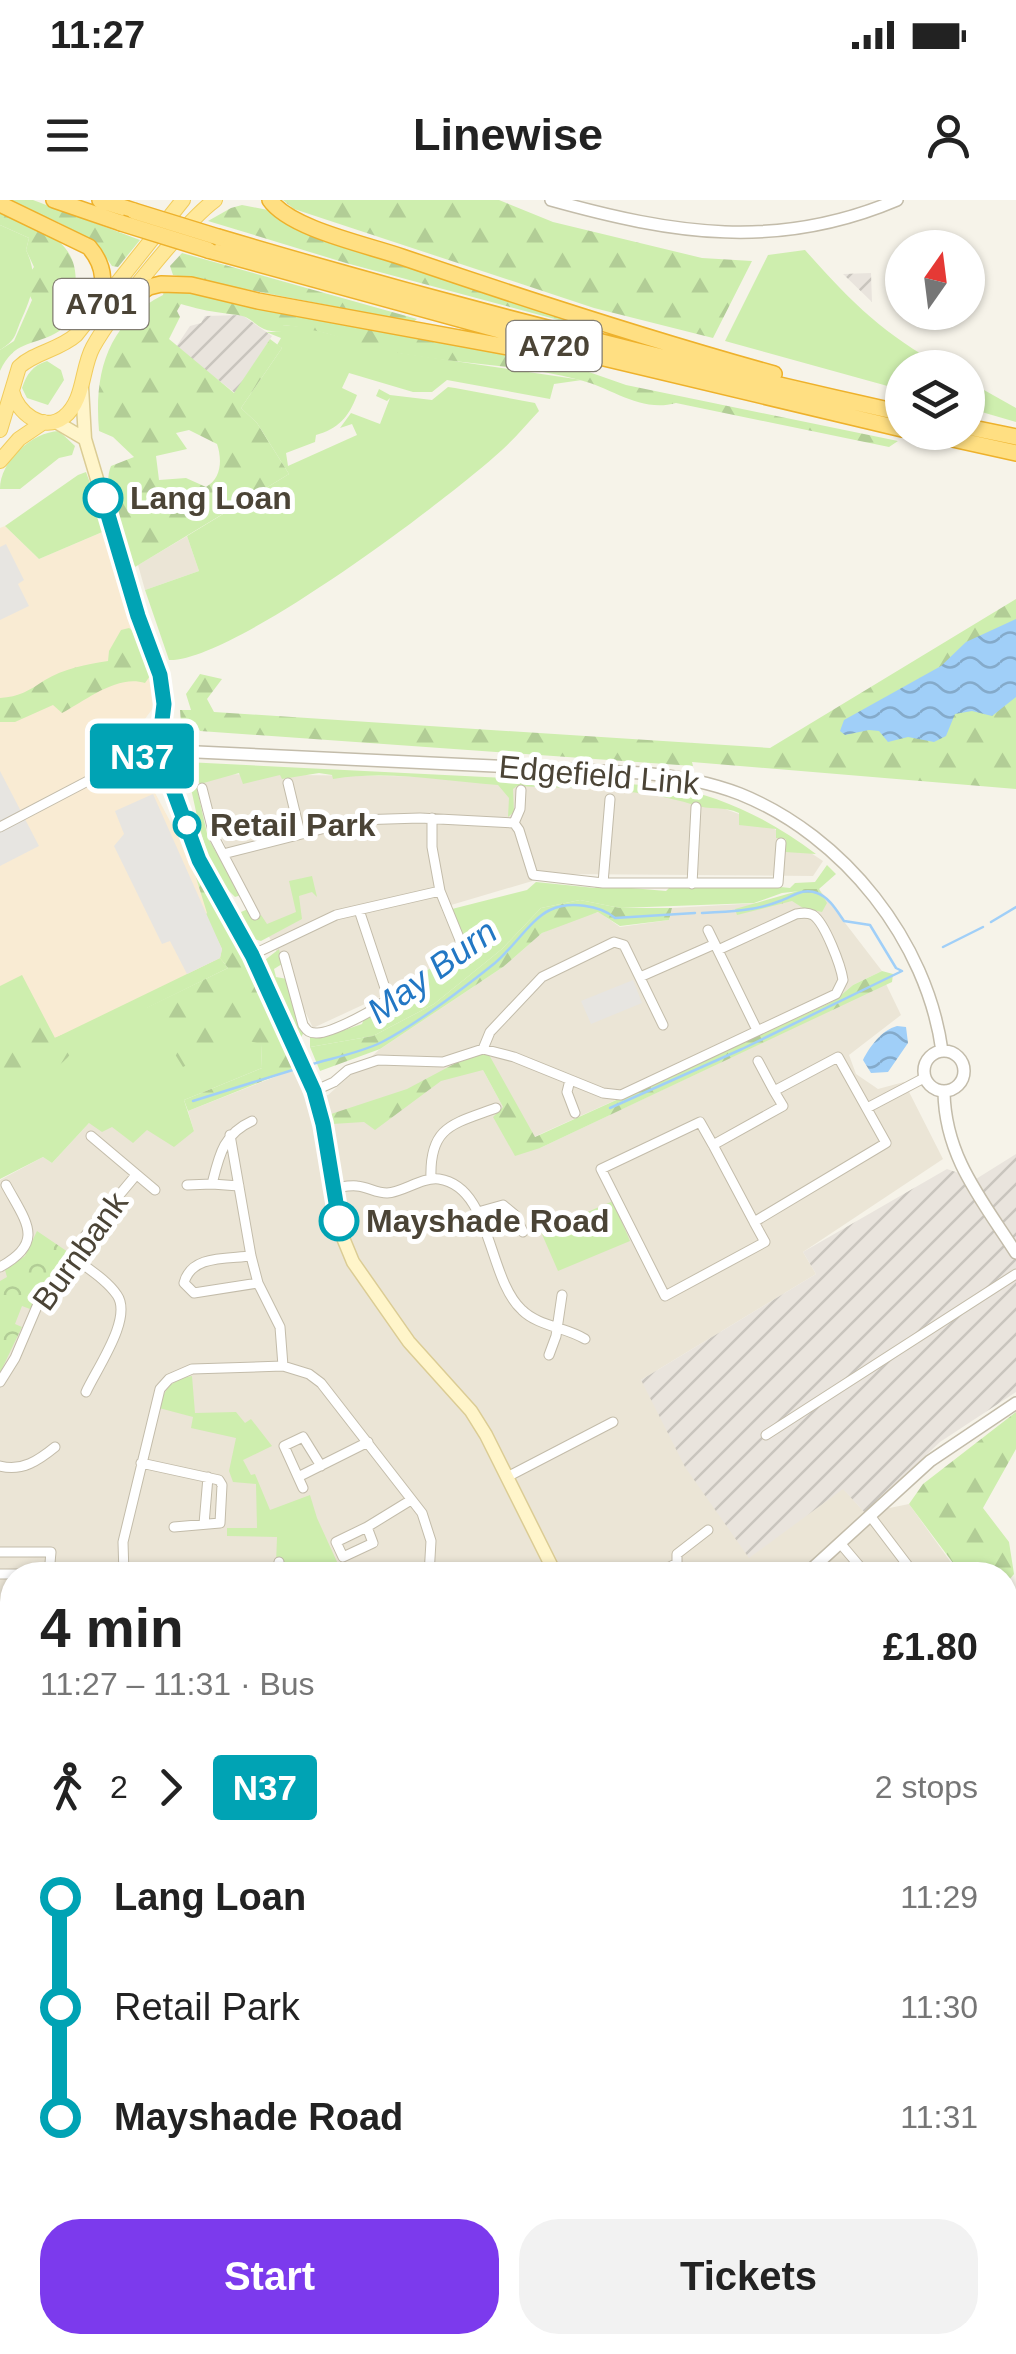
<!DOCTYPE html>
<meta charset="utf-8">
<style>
body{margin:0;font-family:Helvetica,sans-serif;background:#f2f2f2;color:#222;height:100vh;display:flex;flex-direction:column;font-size:38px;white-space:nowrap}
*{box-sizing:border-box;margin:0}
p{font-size:32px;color:#767676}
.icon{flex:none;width:55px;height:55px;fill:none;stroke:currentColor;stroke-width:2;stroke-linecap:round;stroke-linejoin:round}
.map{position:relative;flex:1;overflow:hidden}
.panel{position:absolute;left:0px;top:1362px;width:1018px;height:792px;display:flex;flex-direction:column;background:#fff;border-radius:40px 40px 0 0;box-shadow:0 2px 8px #0004}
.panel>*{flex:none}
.badge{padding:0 20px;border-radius:8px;font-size:35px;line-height:65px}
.needle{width:65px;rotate:14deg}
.buttons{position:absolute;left:885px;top:30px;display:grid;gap:20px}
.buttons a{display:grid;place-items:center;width:100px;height:100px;border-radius:50%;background:#fff;box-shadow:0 2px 8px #0004;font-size:50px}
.map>.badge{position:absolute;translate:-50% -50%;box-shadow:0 0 0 5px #fff}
.legs{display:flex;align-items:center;gap:15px;height:110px;padding:0 40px;font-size:32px}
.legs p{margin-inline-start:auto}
.headline{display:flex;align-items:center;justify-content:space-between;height:170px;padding:0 40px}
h1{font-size:55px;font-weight:700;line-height:75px}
.primary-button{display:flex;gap:20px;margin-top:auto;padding:20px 40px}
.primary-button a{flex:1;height:115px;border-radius:40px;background:#7c3aed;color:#fff;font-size:40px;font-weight:700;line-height:115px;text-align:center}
.primary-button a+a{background:#f2f2f2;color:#222}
ul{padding:0 40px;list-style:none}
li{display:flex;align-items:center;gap:35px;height:110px;font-size:38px}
li i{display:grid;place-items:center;width:15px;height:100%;margin:0 12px;background:currentColor}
li i::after{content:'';width:25px;height:25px;margin:-12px;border:8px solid;border-radius:50%;background:#fff}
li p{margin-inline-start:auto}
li:first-child i{background:linear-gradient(#0000 50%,currentColor 0)}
li:last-child i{background:linear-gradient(currentColor 50%,#0000 0)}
.status{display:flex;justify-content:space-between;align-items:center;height:70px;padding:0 50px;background:#fff;direction:ltr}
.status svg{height:28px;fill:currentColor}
header{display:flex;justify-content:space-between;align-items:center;height:130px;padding:0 40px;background:#fff;font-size:45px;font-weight:700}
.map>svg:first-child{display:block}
.residential{fill:#ebe5d6}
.commercial{fill:#f9ebd3}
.industrial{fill:url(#industrial-furrows)}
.green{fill:#ceeeae}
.forest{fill:url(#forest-firs);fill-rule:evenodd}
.park{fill:url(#park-crowns)}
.parking{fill:#e7e5e1}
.water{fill:url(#water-waves)}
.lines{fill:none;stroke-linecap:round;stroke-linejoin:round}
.stream{stroke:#a0cff8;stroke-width:2.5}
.minor-casing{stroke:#c3bcaa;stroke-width:11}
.tertiary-casing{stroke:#c3bcaa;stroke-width:14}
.secondary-casing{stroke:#dbcc94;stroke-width:15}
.primary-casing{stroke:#f1cc5c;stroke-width:16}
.trunk-casing{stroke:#eeb12b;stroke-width:18}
.minor{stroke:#fff;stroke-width:9}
.tertiary{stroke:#fff;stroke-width:11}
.secondary{stroke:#fff5ca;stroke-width:12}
.primary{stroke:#ffe899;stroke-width:14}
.trunk{stroke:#ffdf82;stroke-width:15}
.trunk-bridge-casing{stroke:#eeb12b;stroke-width:18;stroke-linecap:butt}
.trunk-bridge{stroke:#ffdf82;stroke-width:15}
.line-1-casing{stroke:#fff;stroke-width:22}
.line-1{stroke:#00a3b4;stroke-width:15}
.stop-1-dot{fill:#fff;stroke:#00a3b4;stroke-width:5}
.labels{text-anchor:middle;stroke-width:10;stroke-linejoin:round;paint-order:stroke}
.shield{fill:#fff;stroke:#817c72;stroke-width:2.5}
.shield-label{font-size:30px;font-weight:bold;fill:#4b4436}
.stop-label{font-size:32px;font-weight:bold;fill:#4b4436;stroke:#fff;text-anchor:start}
.street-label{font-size:32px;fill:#4b4436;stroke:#fff}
.water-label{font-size:35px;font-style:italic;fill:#2277c4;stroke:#fff}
</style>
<div class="status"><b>11:27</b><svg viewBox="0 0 49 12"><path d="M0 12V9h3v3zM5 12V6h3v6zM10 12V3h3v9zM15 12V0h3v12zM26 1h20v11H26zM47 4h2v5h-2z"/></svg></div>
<header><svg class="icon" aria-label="menu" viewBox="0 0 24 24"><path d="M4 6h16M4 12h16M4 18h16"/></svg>Linewise<svg class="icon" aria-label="person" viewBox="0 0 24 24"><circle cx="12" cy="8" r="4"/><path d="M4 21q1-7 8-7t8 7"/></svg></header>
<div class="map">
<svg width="1016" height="2154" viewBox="0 0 1016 2154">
<defs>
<pattern id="industrial-furrows" width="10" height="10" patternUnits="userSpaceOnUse" patternTransform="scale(2.5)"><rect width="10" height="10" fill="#e9e4dd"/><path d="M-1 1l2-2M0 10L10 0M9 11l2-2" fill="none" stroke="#c9c5be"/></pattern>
<pattern id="forest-firs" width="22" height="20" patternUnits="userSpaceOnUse" patternTransform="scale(2.5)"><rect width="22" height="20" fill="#ceeeae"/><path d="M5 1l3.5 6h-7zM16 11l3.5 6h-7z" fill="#b2cd96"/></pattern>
<pattern id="park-crowns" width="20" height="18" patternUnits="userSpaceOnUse" patternTransform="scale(2.5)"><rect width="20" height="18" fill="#ceeeae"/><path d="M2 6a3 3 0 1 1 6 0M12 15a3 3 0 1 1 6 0" fill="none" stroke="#b2cd96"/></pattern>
<pattern id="water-waves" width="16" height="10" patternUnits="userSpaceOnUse" patternTransform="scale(2.5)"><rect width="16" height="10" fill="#a0cff8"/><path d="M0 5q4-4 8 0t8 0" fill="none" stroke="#84aaca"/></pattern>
</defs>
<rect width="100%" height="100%" fill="#f6f3e9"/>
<path class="residential" d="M187 336 199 371 145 390 138 365Z
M201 574 466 577 686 595 767 624 823 661 813 676 556 674 441 708 461 755 425 771V776L313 828 222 639Z
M819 689 882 771 853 785 834 801 534 937 483 870 503 907 540 948 886 784 901 815 849 855 856 874 878 889 904 882 943 959 803 1052 816 1074 641 1180 843 1288 865 1313 909 1304 960 1375H12V2142H795L804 2154H0V980L43 957 52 963 89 923 147 930 194 931 188 911 295 869 304 897 328 895 380 849 503 767 542 733 575 718 599 712 620 727 669 720 672 708 792 701Z
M1016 1931V2154H821L834 2143 1005 2142V1937Z"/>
<path class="commercial" d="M5 326 39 359 107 330 145 448 153 508 128 542 240 753 0 877V328Z"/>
<path class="industrial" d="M871 73 872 102 843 74Z
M242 115 272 136 235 193 176 147 190 126 201 123 205 116Z
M1016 954V1192L940 1242 865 1313 843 1289 749 1358 685 1267 641 1180 816 1074 803 1052 947 969 976 979Z
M1016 1668V1862L1005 1869V1671Z"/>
<path class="green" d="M0 25 29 38 26 50C38 75 33 94 22 118 14 136 17 139 0 150Z
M805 50C851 102 883 134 944 167L902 168V190L725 141 768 55Z
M282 125 304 127 400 153 582 180 554 184 550 199 447 180 432 192H413L349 173 342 188 357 195C349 217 338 229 316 235L315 242 286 253 288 266 357 235 352 224 340 228 351 213 380 224 390 198 387 201 376 196 379 189 390 195 432 200 448 187 455 188 535 203 539 211C527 224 515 238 502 250 450 298 233 462 169 460L145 390 199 371 187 336 289 274 257 223 241 208 282 148 277 145 281 138 266 132H282Z
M47 161 61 170 64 180 48 205 27 198 22 188C27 174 32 166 47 161Z
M968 181 1016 208V222L968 208Z
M59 231 75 246 72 255 59 258 20 289H0C0 261 32 232 59 231Z
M86 272 107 330 39 359 5 326 78 275Z
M186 562 665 586C723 596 769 619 816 654L785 652 786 639 776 638V629L739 625V613C724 606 709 610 694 605 639 587 576 589 517 586L513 589 514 612 508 617 509 598 498 585C443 581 388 570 333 579L332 575 319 573 282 579 280 575 243 584 239 573 200 584 195 579 189 580Z
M190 584H196L208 638 241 695 235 697C205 669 199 623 190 584Z
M827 665 836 674 819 689 782 693 754 703 620 708 580 700 541 708 502 749 434 804 373 836 310 847V837L321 838 362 824 364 819 388 809 392 800 391 790 425 776V771L467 752 452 709 527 690 536 682 595 688 597 685 666 691 669 688C711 689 749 683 790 688L795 683 815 682Z
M312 676 317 697 312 692 299 696 302 719 261 741 251 738 241 712 248 709 253 719 261 715 267 724 296 712 289 681Z
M279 749 282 764 274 769 276 777 287 779 304 832 300 839 265 760Z
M220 758 228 768 147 808 261 843 262 868 184 900 194 931 174 947 147 930 133 943 112 927 102 932 89 923 52 963 43 957 0 979V786L22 775 55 838Z
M613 1001 630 1041 558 1071 541 1032Z
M192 1176 195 1213 236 1212 245 1223 251 1219 272 1246 243 1260 251 1275 255 1274 270 1310 310 1295 317 1318 343 1375H316V1365L276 1364 277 1337 227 1336V1328H257L256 1284 233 1282 229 1271 236 1238 191 1228 193 1217 159 1208C164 1189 172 1179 192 1176Z
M6 1494H12V1567L0 1568V1548L4 1546Z
M94 2143H134L135 2154H94Z"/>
<path class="forest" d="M6 0H33L140 40 118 67 112 66C89 29 44 17 6 0Z
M283 0H499L553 22 702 58 752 61 713 138 594 108 294 9Z
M242 5 273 11 567 118 566 122 346 63 208 21 231 8Z
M0 9C44 31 87 41 73 101 70 114 68 127 56 133 30 147 15 140 0 171V150L14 141 32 100 23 82 34 67 26 50 29 38 0 25Z
M182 53 417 119 413 122 173 75 170 66Z
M164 90 191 91 586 171 626 185 898 241 889 247 676 203C641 213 612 188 580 180 523 165 461 164 403 154 363 147 324 129 283 125L282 132C254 132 257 118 238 115 215 112 204 111 181 104L177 111 180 117 169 139 234 193 270 139 282 148 241 208 257 223 289 274 135 367C125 341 100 291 111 266L134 257 113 237 99 231C94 173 107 123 163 95ZM189 230 217 244C222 259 222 278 206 287L186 278 159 280 156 256 187 249 176 233Z
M1016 399V589L692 562 693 566 200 531 197 525 181 523 180 510H191L186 494 200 474 222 479 207 499 214 512 770 548Z
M129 428C144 437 146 459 150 476L145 483C118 474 86 500 62 513L53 505 15 522H0V498C19 497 30 490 45 480 63 469 87 464 108 461L109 451 121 430Z
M196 665 298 867 188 911 184 900 262 868 261 844 237 838 183 867 146 808 228 768 220 758 222 749 205 715 207 713 193 668Z
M805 689H819L827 703 822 712 803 708 792 701 737 715 735 709Z
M580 700 620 708H672L669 720 620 726 598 712 542 733 503 767 380 849 320 871 310 847 373 836 434 804 502 749 541 708Z
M882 771 893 774 892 782 540 948 515 956 493 917 503 907 483 870 441 881 375 930 364 922 332 924 331 914 407 889 469 856 488 853 535 937 834 801 853 785Z
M43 824 52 839 67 833 79 842C60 874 34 880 0 891V837L7 841Z
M1016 1212V1249L983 1308 1009 1342 1014 1374 1005 1385V1375H962L909 1304 923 1284Z
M1016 1489V1554L1005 1564V1521L1012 1507Z
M1005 1620 1016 1634V1668L1005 1671Z"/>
<path class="park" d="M37 1031 68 1052 30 1109 22 1106 15 1124 22 1127 0 1173V1081L7 1077 5 1070 25 1056Z
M481 2142 483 2154H191V2143Z"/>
<path class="parking" d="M6 344 24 380 18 384 29 406 0 420V347Z
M0 571 39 646 0 666Z
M153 594 222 749 220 758 187 774 170 741 162 744 114 646 124 634 115 611Z
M633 780 642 803 591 824 581 801Z"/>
<path class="water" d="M1016 419V497L992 516 972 511 955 514 946 536 934 542 908 537 888 542 879 531 869 530 845 535 840 531 844 520 941 466 966 442Z
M897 826 906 827 908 843 888 872 871 873 863 860C870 846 882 830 897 826Z"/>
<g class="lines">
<path class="stream" d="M991 722 1016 707
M943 747 983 727
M309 865C332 858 360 853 382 842 415 825 465 787 495 763 513 748 532 718 550 710 569 701 600 705 615 718L695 713
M193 901 296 869
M610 908 742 849 902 771 896 768 870 725 844 721C837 711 829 697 817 693 803 687 792 697 780 701 755 711 728 712 702 713"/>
<g class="minor-casing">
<path id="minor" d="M288 583 300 633
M202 588 215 639 255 715
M514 623 519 630 533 675 603 683H778L781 643
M514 623 520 609 521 590
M0 627 103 573 142 559
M223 654 357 620 420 618 514 623
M603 683 610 599
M692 684 696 607
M440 691 462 745
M708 730 757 830
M252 755 336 715 440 691 432 647V618
M284 756 303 825C307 830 308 833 316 833 329 834 382 808 388 797L359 710
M640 777 715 744
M483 849 490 832 542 777 614 742 624 745 663 825
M838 857 886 943 754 1022 765 1042 665 1096 601 969 700 922 713 945 783 906 774 891Z
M758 861 774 891
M570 880 567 892 575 913
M314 891 334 882 348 870 378 860 443 862 483 849 514 857 603 893 621 895 836 794 843 780C841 766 825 723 813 715 807 712 802 713 796 714L718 750
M867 908 924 878
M230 935 251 1056 258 1083 280 1127 283 1166
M91 936 155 990
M713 945 754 1022
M431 979C429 926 453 924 496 908
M187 985 212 984
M239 986 212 984C219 956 223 934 252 921
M334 988C342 987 350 985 357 986 368 987 376 993 387 993 404 992 421 977 439 979 492 987 487 1078 522 1110 538 1126 565 1127 585 1139
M478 1012 503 1005 515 1015 523 1032
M251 1056C226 1059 191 1055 184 1083L194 1093 258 1083
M73 1057C87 1068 107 1080 117 1095 133 1118 97 1168 86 1192
M0 1067C46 1042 26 1022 6 985
M549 1155 556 1136 562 1095
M0 1182 15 1158 38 1104 61 1076 85 1036 136 975
M766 1235 1016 1074
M141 1263 219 1280 222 1285 220 1323 174 1327
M0 1266C22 1272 39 1260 55 1247
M298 1277 368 1242
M507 1277 613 1222
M303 1288 284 1246 303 1237 321 1266
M871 1317 915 1375
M204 1324 208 1277
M367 1327 373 1343 343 1357 336 1342Z
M367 1327 411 1300
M840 1343 867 1375
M0 1352H51L49 1374H0
M124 1375 123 1342 160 1189 169 1179 192 1169 283 1166 309 1174 321 1183 422 1313 431 1341 429 1375
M277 1375 279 1362
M655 1375 677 1363V1354L708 1330
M0 1469 12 1470
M0 1658H12
M0 1750H12
M0 1842H12
M0 1912H12
M89 2142V2154
M138 2142 139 2154
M514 2142 517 2154
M739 2142 746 2154
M938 2142 939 2154
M8 2154 9 2133
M659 2154 680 2142"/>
</g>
<g class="tertiary-casing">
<path id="tertiary" d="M551 0C673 34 777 51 897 0
M176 551 642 573C676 576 709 582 740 594 844 636 927 741 942 851
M924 871a20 20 0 1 1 40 0a20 20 0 1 1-40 0Z
M944 892C945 957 982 1000 1016 1053
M805 1375 930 1261 1016 1203
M802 2142 812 2154"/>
</g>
<g class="secondary-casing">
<path id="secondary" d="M82 187 85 239 138 416 160 475 164 504 160 537
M56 222 85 239
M142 554a17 17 0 1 1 34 0a17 17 0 1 1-34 0Z
M164 570 199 659 252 755 314 891 323 924 341 1033 353 1062 409 1142 471 1211 486 1235 556 1375"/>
</g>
<g class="primary-casing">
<path id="primary" d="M12 191C17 213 43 233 64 217 85 200 81 169 93 147 111 114 186 21 215 0
M0 230 19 167C35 152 59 150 76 135L183 0
M0 261 19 239 44 222
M0 2017H12
M1005 2057 1016 2059"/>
</g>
<g class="trunk-casing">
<path id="trunk" d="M54 0 121 23
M100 0 134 11
M270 0C290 29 368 45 402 57 525 99 648 139 774 174
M0 4 89 47C107 68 104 85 98 109
M218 37C444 104 672 162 902 213
M208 50 583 153 902 229
M126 102 149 87 161 84 191 85 258 101 562 157
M968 227 1016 237
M921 232 1016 253"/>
</g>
<use href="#minor" class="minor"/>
<use href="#tertiary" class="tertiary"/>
<use href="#secondary" class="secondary"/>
<use href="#primary" class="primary"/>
<use href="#trunk" class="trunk"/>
<g class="trunk-bridge-casing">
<path id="trunk-bridge" d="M134 11 218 37
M121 23 208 50"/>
</g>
<use href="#trunk-bridge" class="trunk-bridge"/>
</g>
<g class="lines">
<g class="line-1-casing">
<path id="line-1" d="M103 298 138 416 160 475 164 504 160 537 146 543 142 559 147 566 164 570 168 576 199 660 252 755 314 891 323 924 339 1021"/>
</g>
<use href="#line-1" class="line-1"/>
</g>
<g class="stop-1-dot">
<circle cx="103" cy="298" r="18"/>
<circle cx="187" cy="625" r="12"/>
<circle cx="339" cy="1021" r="18"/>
</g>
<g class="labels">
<g class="shield">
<rect x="53.5" y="79" width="95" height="50" rx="8"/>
<rect x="506.5" y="121" width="95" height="50" rx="8"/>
</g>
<g class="shield-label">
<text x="101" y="114">A701</text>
<text x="554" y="156">A720</text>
</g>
<g class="stop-label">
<text x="130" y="309">Lang Loan</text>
<text x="210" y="636">Retail Park</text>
<text x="366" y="1032">Mayshade Road</text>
</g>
<g class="street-label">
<text transform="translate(599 575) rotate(5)" y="11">Edgefield Link</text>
<text transform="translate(80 1051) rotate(-54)" y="11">Burnbank</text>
</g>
<g class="water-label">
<text transform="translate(432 771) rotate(-36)" y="12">May Burn</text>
</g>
</g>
</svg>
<div class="buttons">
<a><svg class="needle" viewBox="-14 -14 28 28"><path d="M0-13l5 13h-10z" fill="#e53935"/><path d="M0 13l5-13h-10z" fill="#767676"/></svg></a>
<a><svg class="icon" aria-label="layers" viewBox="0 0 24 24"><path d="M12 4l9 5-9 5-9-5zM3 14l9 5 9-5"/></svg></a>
</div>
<b class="badge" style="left:142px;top:556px;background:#00a3b4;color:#fff">N37</b>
<section class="panel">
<div class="headline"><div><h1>4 min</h1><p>11:27 – 11:31 · Bus</p></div><b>£1.80</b></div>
<div class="legs"><svg class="icon" aria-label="walk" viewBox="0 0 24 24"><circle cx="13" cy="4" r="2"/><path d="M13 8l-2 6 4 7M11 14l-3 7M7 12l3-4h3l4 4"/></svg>2<svg class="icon" aria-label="forward" viewBox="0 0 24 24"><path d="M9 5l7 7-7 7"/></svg><b class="badge" style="background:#00a3b4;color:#fff">N37</b><p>2 stops</p></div>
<ul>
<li><i style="color:#00a3b4"></i><b>Lang Loan</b><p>11:29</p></li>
<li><i style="color:#00a3b4"></i><span>Retail Park</span><p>11:30</p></li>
<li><i style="color:#00a3b4"></i><b>Mayshade Road</b><p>11:31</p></li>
</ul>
<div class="primary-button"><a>Start</a><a>Tickets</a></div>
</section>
</div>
